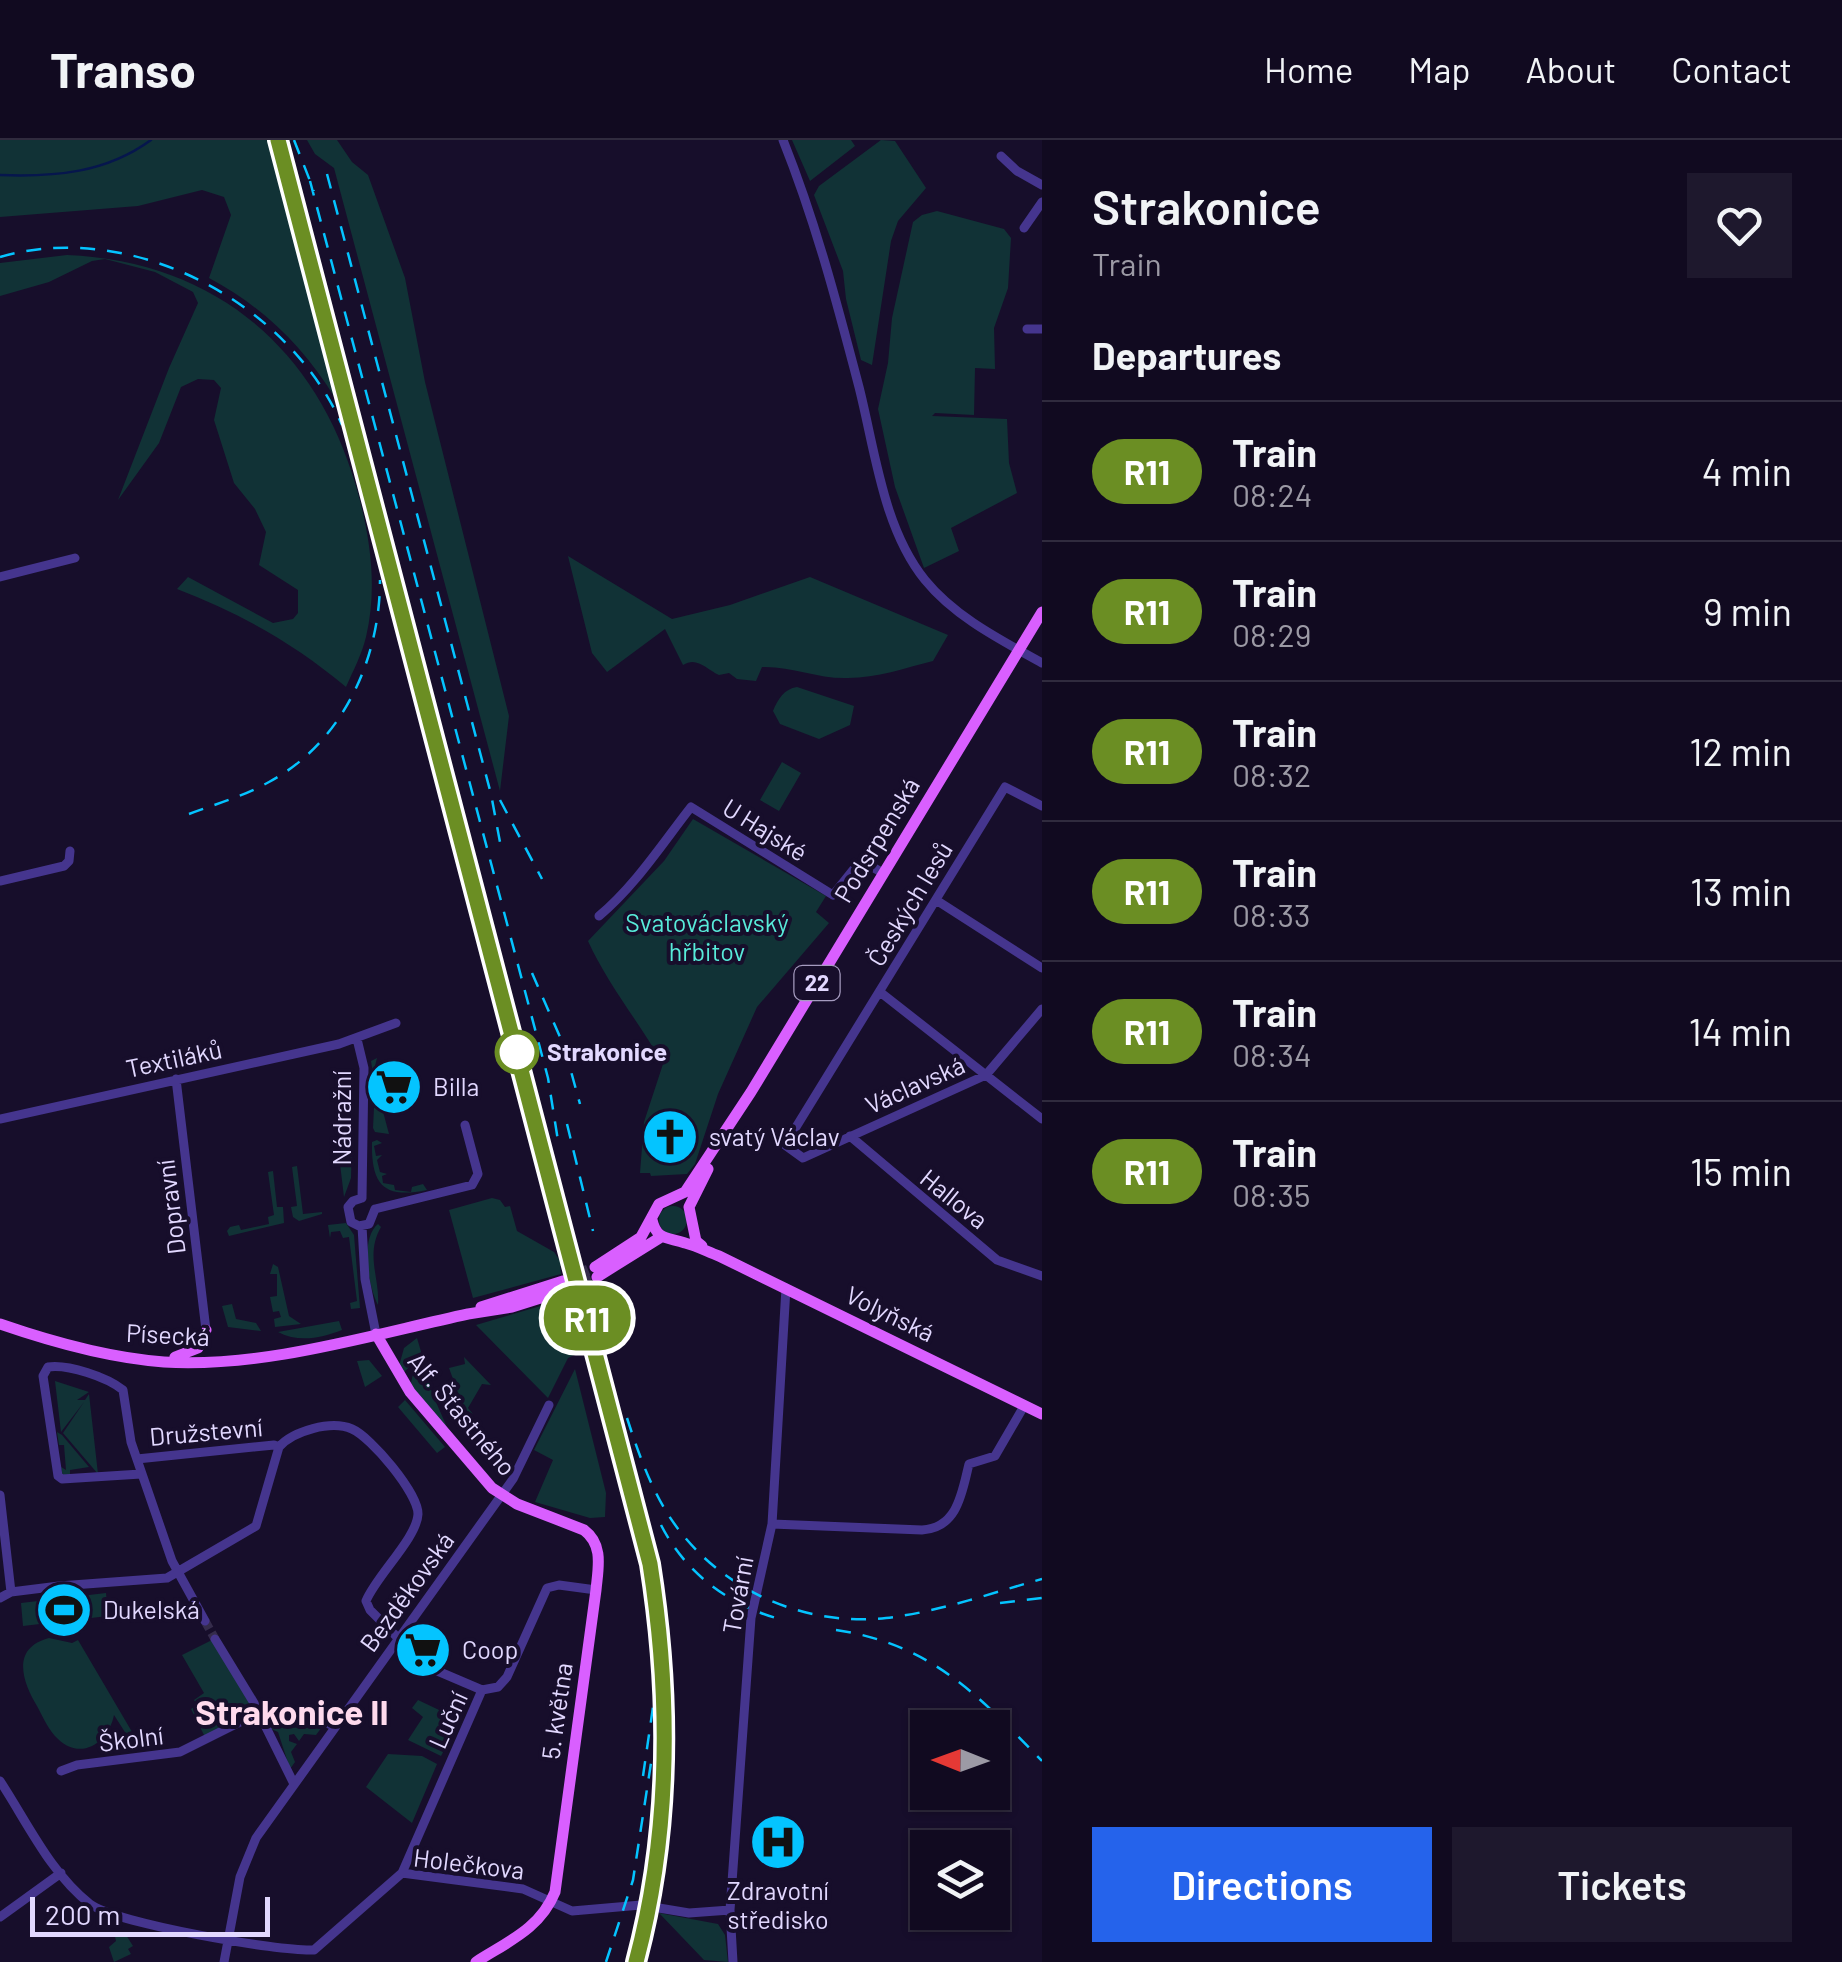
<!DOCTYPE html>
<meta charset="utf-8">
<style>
body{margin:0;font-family:Barlow,sans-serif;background:#1e182d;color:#f1f3f6;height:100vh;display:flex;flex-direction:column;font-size:38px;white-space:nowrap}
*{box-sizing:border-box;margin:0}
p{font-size:32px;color:#9c9aa5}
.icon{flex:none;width:55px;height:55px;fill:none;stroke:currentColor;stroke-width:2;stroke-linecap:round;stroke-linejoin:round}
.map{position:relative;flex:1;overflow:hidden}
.sheet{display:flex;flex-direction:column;background:#110a20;width:800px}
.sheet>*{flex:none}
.badge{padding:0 20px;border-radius:32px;font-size:35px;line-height:65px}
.needle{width:65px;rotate:271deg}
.buttons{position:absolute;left:910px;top:1570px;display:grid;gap:20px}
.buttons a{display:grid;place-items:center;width:100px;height:100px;border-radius:0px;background:#110a20;box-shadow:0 2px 8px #0004,0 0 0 2px #302b3e;font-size:50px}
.scale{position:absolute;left:30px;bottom:25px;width:240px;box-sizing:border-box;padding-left:10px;border:5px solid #e2d8ff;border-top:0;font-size:28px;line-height:35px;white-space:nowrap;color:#e2d8ff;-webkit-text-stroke:8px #170e2b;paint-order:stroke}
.map>.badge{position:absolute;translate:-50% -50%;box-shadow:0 0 0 5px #fff}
h2{padding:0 50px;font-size:38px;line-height:90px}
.round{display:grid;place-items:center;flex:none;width:105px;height:105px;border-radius:0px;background:#1e182d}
.summary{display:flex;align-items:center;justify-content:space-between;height:170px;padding:0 50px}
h1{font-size:48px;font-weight:600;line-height:75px}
.cta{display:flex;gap:20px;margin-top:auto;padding:20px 50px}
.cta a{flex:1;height:115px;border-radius:0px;background:#2563eb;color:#fff;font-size:40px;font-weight:600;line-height:115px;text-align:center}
.cta a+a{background:#1e182d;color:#f1f3f6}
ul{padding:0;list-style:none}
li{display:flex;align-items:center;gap:30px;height:140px;padding:0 50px;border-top:2px solid #302b3e}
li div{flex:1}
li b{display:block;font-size:38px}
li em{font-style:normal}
li .badge{min-width:110px;font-weight:700;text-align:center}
header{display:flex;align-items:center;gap:60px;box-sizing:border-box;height:140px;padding:0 50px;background:#110a20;border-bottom:2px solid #302b3e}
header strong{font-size:48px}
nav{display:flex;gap:55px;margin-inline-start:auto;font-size:35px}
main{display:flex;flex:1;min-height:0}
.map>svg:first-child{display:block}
.green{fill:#113236;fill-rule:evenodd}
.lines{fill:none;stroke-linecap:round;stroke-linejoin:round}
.stream{stroke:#06164d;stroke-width:2.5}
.minor-tunnel{stroke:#352c4b;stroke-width:9;stroke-dasharray:9 4.5;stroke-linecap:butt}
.major-tunnel{stroke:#352c4b;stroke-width:11;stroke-dasharray:11 5.5;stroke-linecap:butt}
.minor{stroke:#45358e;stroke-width:9}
.major{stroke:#d95fff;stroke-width:11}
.rail{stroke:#04c4ff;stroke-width:2.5;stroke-dasharray:15 12;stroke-linecap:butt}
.line-casing{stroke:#fff;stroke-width:22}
.line{stroke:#6b8e23;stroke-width:15}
.stop-dot{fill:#fff;stroke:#6b8e23;stroke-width:5}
.labels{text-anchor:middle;stroke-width:8;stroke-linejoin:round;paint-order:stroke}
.shield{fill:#170e2b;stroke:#a59bbf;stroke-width:2.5}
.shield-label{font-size:22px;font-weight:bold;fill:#e2d8ff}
.street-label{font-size:25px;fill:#e2d8ff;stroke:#170e2b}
.park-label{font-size:25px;fill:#58ebda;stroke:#170e2b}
.stop-label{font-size:25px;font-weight:bold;fill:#e2d8ff;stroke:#170e2b;text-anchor:start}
.poi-label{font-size:25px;fill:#e2d8ff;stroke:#170e2b;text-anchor:start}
.district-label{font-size:35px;font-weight:bold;fill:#ffdaed;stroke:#170e2b}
</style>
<header>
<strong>Transo</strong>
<nav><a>Home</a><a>Map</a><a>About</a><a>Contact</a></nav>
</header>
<main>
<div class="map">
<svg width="1042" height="1822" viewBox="0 0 1042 1822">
<rect width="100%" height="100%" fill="#170e2b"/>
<path class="green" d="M0 0H270L338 253 335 258C304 207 262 166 209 138L231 75 224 57 202 50 138 66 0 77Z
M307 0H337L352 22 368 35 405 138 425 242 509 576 500 651 334 28 315 14Z
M792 0H851L855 6 810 41Z
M881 0 895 1 926 48 898 81 891 101 872 225 861 220 846 159 843 131 814 55 819 46Z
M937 71 1004 89 1011 98 1008 148 994 188 995 229 975 228 974 275 935 273 932 276 1007 279 1009 323 1017 353 951 388 959 411 924 428 895 347 878 269 888 223 892 178 913 82 922 75Z
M67 115C213 121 316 207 356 346 370 395 378 446 366 497 362 514 353 531 346 547 295 504 240 473 177 449L188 437 273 483 293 479 298 473V450L259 425 266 392 255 369 234 343 214 280 221 248 214 240 198 239 181 247 159 303 118 360 169 228 198 163 193 152 155 132 105 119 92 121 49 142 0 156V123Z
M568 416 672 479 730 465 810 437 948 495 933 521C905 528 877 538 848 538 818 539 791 526 762 527L756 541 737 539 729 533 719 535C706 529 697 516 683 525L665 489 607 532 592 513Z
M797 547 854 566 850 585 819 599 780 584 773 571C778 559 784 549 797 547Z
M782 622 801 633 779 671 760 660Z
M693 679 826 756 816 772 829 783 757 867 718 954 695 1024 687 1034 651 1036 650 1033H640L644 982 663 924C639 882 608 845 588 801L664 721ZM668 976 680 984 679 1013 674 1018 664 1014 660 980Z
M377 918 373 934 389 994 375 992 373 988 375 947 371 921Z
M349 994 352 997 351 1038 344 1057 337 999Z
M377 1000 382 1003 374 1006 376 1016 382 1015 377 1020 380 1032 387 1034 382 1036 383 1043 394 1045 395 1050 411 1052 412 1047 423 1044 427 1050C384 1059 371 1045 372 1002Z
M297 1026 303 1074 322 1072V1074L299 1081 293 1077 291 1067 297 1066 292 1027Z
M273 1031 277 1067H283L284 1083 229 1096 227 1091 230 1087 239 1085 241 1090 269 1084 268 1077 274 1075 268 1032Z
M492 1058 500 1060 505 1067 510 1066 517 1091 554 1112 563 1125 560 1126 561 1134 473 1158 449 1070Z
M659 1080a14 14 0 1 1 28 0a14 14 0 1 1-28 0Z
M346 1083 354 1095 360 1168 351 1169 350 1163 357 1161 349 1097 343 1098 340 1091 331 1092 330 1098 328 1085Z
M378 1084 381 1087C365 1115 380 1138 378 1165 368 1146 360 1098 378 1084Z
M273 1124 278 1127 289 1176 301 1184 275 1187 274 1179 281 1177 279 1171 273 1172 270 1157 277 1156V1134H270Z
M568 1158 570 1166 574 1165V1215L568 1218 548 1258 476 1185Z
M232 1164 236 1179 256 1183 261 1191 228 1187 222 1166Z
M339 1181 342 1190C321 1198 299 1203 278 1192Z
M417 1198 422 1215 404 1232 399 1226 404 1208Z
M464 1217 491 1245 482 1244 468 1268 473 1274 464 1269 449 1228 465 1224Z
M369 1220 382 1236 365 1247 357 1221Z
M424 1223 432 1253 450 1294 417 1256 411 1243 413 1234Z
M575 1229 606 1353 605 1377 590 1378 535 1362 553 1320 534 1310Z
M55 1241 89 1252 77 1260H85L89 1254 98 1334 63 1293 84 1262 61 1292Z
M405 1260 445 1307 437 1313 398 1267Z
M57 1292 62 1295 89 1327 70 1330V1337H63L61 1327 66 1330 64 1305H59Z
M106 1453 108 1476 23 1486 21 1463Z
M49 1498 72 1503 78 1500 135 1597 130 1600 114 1575C109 1601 82 1622 58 1599 49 1591 43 1577 37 1566 22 1541 11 1508 49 1498Z
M214 1499 252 1565 248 1572 205 1597 191 1569 197 1565 194 1560 204 1553 182 1515Z
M418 1560 456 1578 444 1595 450 1599 441 1616 408 1600 423 1577 412 1568Z
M277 1578C288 1593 301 1587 315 1583L322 1587 316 1595 304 1594 299 1601 294 1594 289 1595V1601L297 1604 291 1612 295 1622 290 1629 278 1592 269 1588 266 1582 268 1579Z
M388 1614 422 1616 437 1624 412 1683 366 1647Z
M659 1773 718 1784 725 1795 728 1822 704 1820Z
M114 1792 126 1795 133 1806 128 1809 131 1814 114 1822 109 1807 116 1801Z"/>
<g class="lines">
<path class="stream" d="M0 35C55 37 106 33 151 0"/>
<path class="minor-tunnel" d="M205 1481 215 1499"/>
<path class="major-tunnel" d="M563 1141 595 1127
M566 1150 597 1137"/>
<path class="minor" d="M783 0C815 80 837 163 859 247 875 310 883 388 925 440 955 477 1001 500 1042 523
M1001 16 1017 31 1042 45
M1024 88 1042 62
M1027 189H1042
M0 437 75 418
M1042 666 1005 647 785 1005 803 1018 986 935 1042 869
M0 741 64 726 69 721 70 711
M936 760 1042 828
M599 776C635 746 662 704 691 667L833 755 857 725 867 724 883 733
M880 852 1042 979
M357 899 364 928 362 1058
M176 939 206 1190
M0 979 339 904 396 883
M850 996 997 1120 1042 1136
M362 1058 353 1061 348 1067 351 1082 359 1086 369 1084 375 1069
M375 1069 472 1045 478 1034 465 985
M362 1086 365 1139 376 1194
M137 1319 274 1305 279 1307
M141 1334 62 1339 58 1336 43 1236 48 1227C68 1224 107 1237 123 1250L131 1302 172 1421 205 1481
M0 1355 11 1452
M772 1384 922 1390C958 1388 962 1352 969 1324L995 1316 1024 1266
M0 1458 11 1452 59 1446 167 1438 256 1386 279 1307C293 1291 331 1280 352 1289 371 1297 418 1353 418 1374 417 1398 376 1436 366 1461L370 1470 398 1498
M215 1499 254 1563 294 1644
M407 1518 482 1550
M482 1550 498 1547 507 1537 547 1448 559 1445 596 1450
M258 1573 323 1581 335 1587
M61 1631 77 1625 180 1612 258 1573
M0 1641C27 1682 51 1734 90 1764 115 1783 280 1812 314 1810L402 1733 482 1550
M402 1733 523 1749 572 1771 641 1765 689 1773 730 1770
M0 1777 61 1733
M224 1822 240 1737 256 1698 513 1339 549 1265
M733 1822 730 1770 751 1478 772 1384 786 1148"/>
<path class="major" d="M652 1080C657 1101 668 1097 685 1103 697 1106 708 1112 719 1116L1042 1274
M702 1106 696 1101 689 1067 708 1029
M595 1127 641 1097 659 1064 685 1052 751 952 1042 472
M597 1137 661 1097
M481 1167 563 1141
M0 1184C52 1202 109 1218 164 1222 265 1228 370 1195 468 1174L512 1167 566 1150
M376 1194 410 1252 492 1348 517 1364 584 1390C604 1405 598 1428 596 1450L555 1752C540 1789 507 1802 476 1822
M175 1217 198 1208 206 1190"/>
<path class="rail" d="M278 0 649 1424C672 1557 671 1691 636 1822
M294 0 314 51
M327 34 491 654 502 713
M310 41 548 938 559 1007
M0 117C132 79 288 162 342 285
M500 660 542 739
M189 674C216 664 244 656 269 642 342 603 380 520 380 440
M532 833 564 906 580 964
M567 984 593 1091
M627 1278C638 1312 650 1346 669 1376 716 1448 801 1487 886 1478 939 1472 991 1453 1042 1439
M661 1385C686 1434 730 1466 783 1480
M1000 1463 1042 1458
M836 1490C931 1504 978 1555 1042 1621
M643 1636 653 1567
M606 1822 633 1740 651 1623"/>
</g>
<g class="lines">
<g class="line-casing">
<path id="line" d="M278 0 650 1424C671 1557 671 1691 636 1822"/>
</g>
<use href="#line" class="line"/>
</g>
<defs>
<g id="supermarket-disc" transform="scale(2.875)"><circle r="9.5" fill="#04c4ff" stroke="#170e2b"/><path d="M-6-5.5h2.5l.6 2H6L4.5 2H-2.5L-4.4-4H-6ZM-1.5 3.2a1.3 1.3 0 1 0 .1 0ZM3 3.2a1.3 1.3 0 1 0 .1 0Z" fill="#111"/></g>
<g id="church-disc" transform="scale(2.875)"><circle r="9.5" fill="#04c4ff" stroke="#170e2b"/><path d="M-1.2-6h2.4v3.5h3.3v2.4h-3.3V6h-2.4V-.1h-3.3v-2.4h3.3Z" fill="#111"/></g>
<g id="stadium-disc" transform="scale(2.875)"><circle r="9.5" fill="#04c4ff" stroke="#170e2b"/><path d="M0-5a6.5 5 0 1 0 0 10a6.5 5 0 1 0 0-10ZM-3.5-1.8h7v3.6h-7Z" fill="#111"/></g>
<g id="hospital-disc" transform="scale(2.875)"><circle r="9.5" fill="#04c4ff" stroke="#170e2b"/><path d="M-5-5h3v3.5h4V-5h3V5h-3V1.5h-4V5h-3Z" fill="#111"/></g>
</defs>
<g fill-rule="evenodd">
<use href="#supermarket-disc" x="394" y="947"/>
<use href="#church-disc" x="670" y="997"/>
<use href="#stadium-disc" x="64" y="1470"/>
<use href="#supermarket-disc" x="423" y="1510"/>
<use href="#hospital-disc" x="778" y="1702"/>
</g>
<circle class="stop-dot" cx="517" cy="912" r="20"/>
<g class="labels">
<rect class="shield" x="794.5" y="826" width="45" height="34" rx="8"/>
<g class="shield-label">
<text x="817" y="851">22</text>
</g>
<g class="street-label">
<text transform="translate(765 690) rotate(32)" y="9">U Hajské</text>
<text transform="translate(877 700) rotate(-59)" y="9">Podsrpenská</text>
<text transform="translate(910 764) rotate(-59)" y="9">Českých lesů</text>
<text transform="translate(174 919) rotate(-12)" y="9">Textiláků</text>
<text transform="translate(915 945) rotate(-24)" y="9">Václavská</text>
<text transform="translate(342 978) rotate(-90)" y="9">Nádražní</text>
<text transform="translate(954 1059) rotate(39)" y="9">Hallova</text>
<text transform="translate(171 1067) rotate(-97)" y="9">Dopravní</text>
<text transform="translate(890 1174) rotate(26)" y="9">Volyňská</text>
<text transform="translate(168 1195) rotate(3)" y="9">Písecká</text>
<text transform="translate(462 1274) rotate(50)" y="9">Alf. Šťastného</text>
<text transform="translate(206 1292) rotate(-5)" y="9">Družstevní</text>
<text transform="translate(407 1452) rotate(-54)" y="9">Bezděkovská</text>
<text transform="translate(738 1455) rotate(-80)" y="9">Tovární</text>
<text transform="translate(557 1571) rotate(-82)" y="9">5. května</text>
<text transform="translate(448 1580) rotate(-66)" y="9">Luční</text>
<text transform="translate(131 1599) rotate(-7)" y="9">Školní</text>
<text transform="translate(469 1724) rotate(7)" y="9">Holečkova</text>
</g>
<g class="park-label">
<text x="707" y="792">Svatováclavský<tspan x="707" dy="29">hřbitov</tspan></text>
</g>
<g class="stop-label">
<text x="547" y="921">Strakonice</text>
</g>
<g class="poi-label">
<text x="433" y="956">Billa</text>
<text x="709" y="1006">svatý Václav</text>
<text x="103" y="1479">Dukelská</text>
<text x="462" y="1519">Coop</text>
<text x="778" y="1760" text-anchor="middle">Zdravotní<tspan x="778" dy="29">středisko</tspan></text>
</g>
<g class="district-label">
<text x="292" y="1585">Strakonice II</text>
</g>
</g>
</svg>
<div class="buttons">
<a><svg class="needle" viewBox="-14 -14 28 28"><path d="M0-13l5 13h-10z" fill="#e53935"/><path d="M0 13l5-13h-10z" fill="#9c9aa5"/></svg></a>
<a><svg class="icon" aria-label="layers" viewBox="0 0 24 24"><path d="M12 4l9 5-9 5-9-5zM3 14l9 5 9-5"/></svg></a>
</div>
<div class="scale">200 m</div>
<b class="badge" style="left:587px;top:1178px;background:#6b8e23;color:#fff">R11</b>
</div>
<section class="sheet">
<div class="summary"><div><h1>Strakonice</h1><p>Train</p></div><a class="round"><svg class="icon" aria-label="heart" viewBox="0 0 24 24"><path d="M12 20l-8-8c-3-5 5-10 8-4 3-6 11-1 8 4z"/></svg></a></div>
<h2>Departures</h2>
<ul>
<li><span class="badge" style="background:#6b8e23;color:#fff">R11</span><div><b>Train</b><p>08:24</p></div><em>4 min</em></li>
<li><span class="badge" style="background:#6b8e23;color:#fff">R11</span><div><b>Train</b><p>08:29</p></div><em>9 min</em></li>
<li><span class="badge" style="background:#6b8e23;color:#fff">R11</span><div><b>Train</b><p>08:32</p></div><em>12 min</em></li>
<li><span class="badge" style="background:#6b8e23;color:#fff">R11</span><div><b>Train</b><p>08:33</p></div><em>13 min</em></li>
<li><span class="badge" style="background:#6b8e23;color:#fff">R11</span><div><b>Train</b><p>08:34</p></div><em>14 min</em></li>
<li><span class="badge" style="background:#6b8e23;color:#fff">R11</span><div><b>Train</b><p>08:35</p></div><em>15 min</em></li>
</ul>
<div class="cta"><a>Directions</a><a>Tickets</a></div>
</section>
</main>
